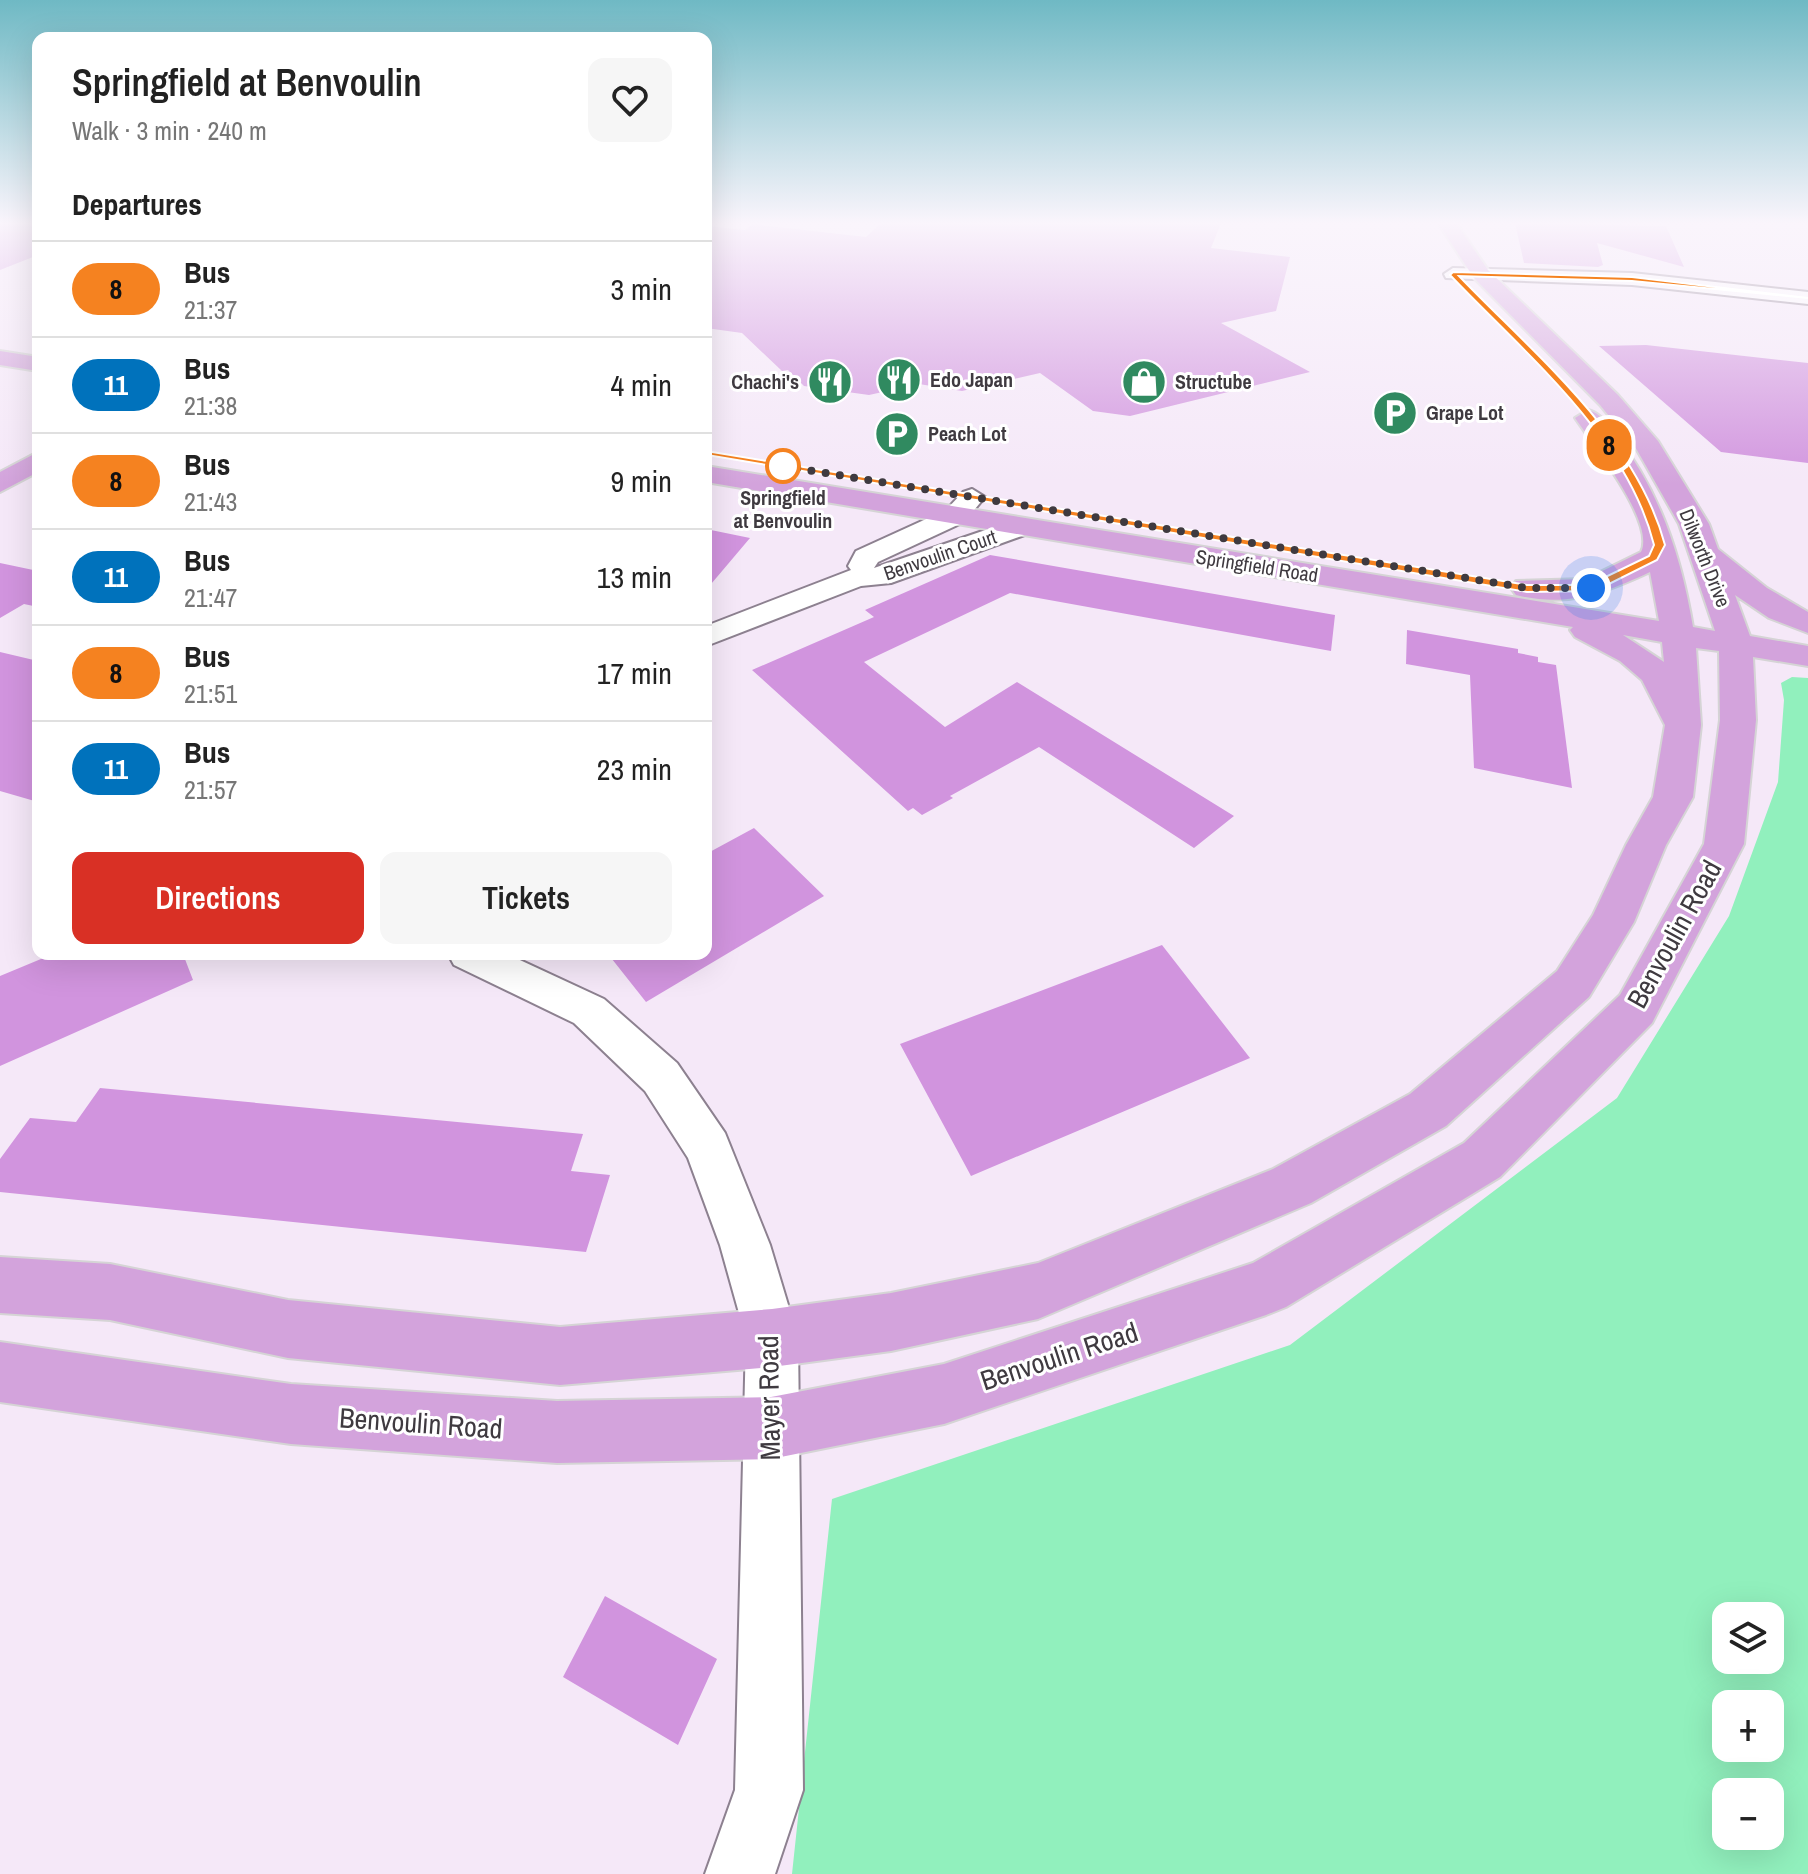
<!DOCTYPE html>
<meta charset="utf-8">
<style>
body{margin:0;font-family:"Archivo Narrow",sans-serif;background:#f6f6f6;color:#222;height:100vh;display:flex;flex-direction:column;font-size:30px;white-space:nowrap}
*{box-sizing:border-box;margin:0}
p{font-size:26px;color:#767676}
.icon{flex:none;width:44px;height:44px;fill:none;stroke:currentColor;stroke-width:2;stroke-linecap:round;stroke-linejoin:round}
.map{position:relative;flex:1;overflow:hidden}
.drawer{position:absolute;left:32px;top:32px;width:680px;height:928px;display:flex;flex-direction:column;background:#fff;border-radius:16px;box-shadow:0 8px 32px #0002}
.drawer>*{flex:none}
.badge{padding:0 16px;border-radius:26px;font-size:28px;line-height:52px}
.controls{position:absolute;left:1712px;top:1602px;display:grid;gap:16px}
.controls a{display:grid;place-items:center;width:72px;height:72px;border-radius:16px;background:#fff;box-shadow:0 8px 32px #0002;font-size:40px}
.you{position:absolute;width:40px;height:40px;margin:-20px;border:6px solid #fff;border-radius:50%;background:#1a73e8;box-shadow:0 0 0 12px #1a73e833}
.map>.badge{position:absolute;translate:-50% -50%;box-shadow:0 0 0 4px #fff}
h2{padding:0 40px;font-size:30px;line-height:72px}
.round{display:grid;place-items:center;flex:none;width:84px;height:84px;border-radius:16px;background:#f6f6f6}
.headline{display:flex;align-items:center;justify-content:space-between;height:136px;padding:0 40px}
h1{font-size:38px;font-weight:600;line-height:60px}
.cta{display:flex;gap:16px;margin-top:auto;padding:16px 40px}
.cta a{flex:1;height:92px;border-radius:16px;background:#d93025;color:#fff;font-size:32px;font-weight:600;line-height:92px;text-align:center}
.cta a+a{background:#f6f6f6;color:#222}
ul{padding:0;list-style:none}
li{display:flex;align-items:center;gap:24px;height:96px;padding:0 40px;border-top:2px solid #e0e0e0}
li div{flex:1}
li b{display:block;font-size:30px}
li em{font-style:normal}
li .badge{min-width:88px;font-weight:700;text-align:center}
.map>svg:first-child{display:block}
.green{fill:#91f0bd;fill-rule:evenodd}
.building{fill:#d194de}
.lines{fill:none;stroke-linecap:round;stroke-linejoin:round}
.minor-casing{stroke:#8d8190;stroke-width:4}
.major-casing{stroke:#d5d4d5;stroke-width:4}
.minor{fill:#fff;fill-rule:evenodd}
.major{fill:#d3a3dc;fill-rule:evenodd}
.line{fill:#f58220;stroke:#fff;stroke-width:2}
.walk{stroke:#3f3a40;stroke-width:8;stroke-dasharray:0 14.4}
.stop-dot{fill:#fff;stroke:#f58220;stroke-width:4}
.labels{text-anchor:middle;stroke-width:6;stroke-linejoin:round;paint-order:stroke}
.far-poi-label{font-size:20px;font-weight:bold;fill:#3f3a40;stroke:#fff;text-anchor:start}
.far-stop-label{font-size:20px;font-weight:bold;fill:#3f3a40;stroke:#fff}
.far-street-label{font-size:20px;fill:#3f3a40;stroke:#fff}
.near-street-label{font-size:28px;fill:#3f3a40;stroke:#fff}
</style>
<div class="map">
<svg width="1808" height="1874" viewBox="0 0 1808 1874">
<rect width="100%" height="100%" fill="#f5e8f8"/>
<path class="green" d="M1792 677 1808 678V1874H792L832 1499 1290 1345 1617 1098 1729 916 1778 782 1784 700 1781 683ZM1726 1616H1770V1660H1726ZM1726 1704H1770V1748H1726ZM1726 1792H1770V1836H1726Z"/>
<path class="building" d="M0 223H38V255L0 270Z
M881 223H1221L1211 248 1290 257 1276 311 1221 323 1310 372 1130 416 1093 411 1040 373 962 391 919 384 869 395 804 386 788 370 782 371 742 333 706 328V226L745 230 752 224 866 237Z
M1515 223 1666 226 1684 267 1597 243 1603 265 1598 267 1524 263Z
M1646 345 1808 363V463L1721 452 1599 346Z
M706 529 750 538 706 590Z
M990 555 1335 615 1331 651 1010 593 864 662 945 727 1017 682 1234 816 1194 848 1039 747 950 796 953 798 922 815 913 808 908 811 752 670 874 617 865 610Z
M0 563 38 571V607L24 604 0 618Z
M1407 630 1518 649V653L1538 657V662L1556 665 1572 788 1474 768 1470 675 1406 664Z
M0 652 38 661V802L0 791Z
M754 828 824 896 646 1002 608 954H706V854Z
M1162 945 1250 1058 971 1176 900 1044Z
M53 954H183L193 980 0 1066V976Z
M100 1088 583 1134 571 1171 610 1175 586 1252 0 1192V1159L30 1118 76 1122Z
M605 1596 717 1659 678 1745 563 1677Z"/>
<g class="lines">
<g class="minor-casing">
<path id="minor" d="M1453 268 1632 273 1808 292V304L1632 285 1446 278 1444 274Z
M972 489 985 497 964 522 878 562 874 568 1012 521H1030L1034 527 1030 533 891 583 861 586 706 646V626L851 570 848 566 856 551 946 510 963 492Z
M448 954H507L604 999 677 1063 725 1133 770 1245 798 1338 803 1790 775 1874H705L735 1790 746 1338 720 1245 688 1158 645 1091 574 1023 454 965Z"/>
</g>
<g class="major-casing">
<path id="major" d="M1438 223H1456L1488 270 1618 395 1658 441 1709 524 1718 549 1767 588 1808 612V633L1769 618 1735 595 1750 636 1808 646V666L1753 657 1756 720 1744 844 1652 1023 1500 1177 1286 1307 1266 1315 944 1424 771 1459 557 1463 291 1444 0 1402V1342L291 1384 557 1401 771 1397 944 1364 1253 1263 1464 1143 1620 995 1704 844 1720 720 1719 651 1696 648 1701 725 1693 797 1666 845 1634 922 1589 997 1446 1126 1311 1203 1038 1319 891 1351 772 1367 560 1385 288 1358 110 1320 0 1313V1257L110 1264 288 1300 560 1327 772 1309 891 1293 1038 1263 1273 1169 1410 1094 1557 971 1593 915 1626 845 1653 797 1665 725 1642 680 1620 661 1575 637 1570 630 1573 627 706 482V466L1659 621 1650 572C1605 593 1567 608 1516 595L1511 588 1516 581 1586 579 1641 552C1656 523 1592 443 1575 418L1588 410C1601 413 1606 424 1615 434 1660 491 1681 556 1693 627L1715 631 1679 524 1637 450 1600 405 1474 278ZM1623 635 1662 642 1664 662Z
M0 351 38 357V371L0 365Z
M38 452V472L0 492V472Z"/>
</g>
<use href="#minor" class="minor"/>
<use href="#major" class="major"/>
</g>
<linearGradient id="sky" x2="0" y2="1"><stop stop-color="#6fb9c4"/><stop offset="0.46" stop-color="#faf5fc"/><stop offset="1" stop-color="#faf5fc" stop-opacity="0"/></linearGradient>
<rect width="1808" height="485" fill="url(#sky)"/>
<path class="line" d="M1453 272 1632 277 1808 298 1632 281 1459 276C1534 354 1636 436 1665 545L1657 560 1595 591 1527 592 701 454 706 451 1527 585H1589L1649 556 1654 545C1627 436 1525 354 1450 275Z"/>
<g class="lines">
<path class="walk" d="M783 466 1527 588H1591"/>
</g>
<defs>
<g id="restaurant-disc" transform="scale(2.3)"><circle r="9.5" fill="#308a60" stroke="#fff"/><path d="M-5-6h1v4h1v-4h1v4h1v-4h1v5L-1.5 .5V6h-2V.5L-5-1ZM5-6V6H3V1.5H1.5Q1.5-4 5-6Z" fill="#fff"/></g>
<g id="shop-disc" transform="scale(2.3)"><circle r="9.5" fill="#308a60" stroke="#fff"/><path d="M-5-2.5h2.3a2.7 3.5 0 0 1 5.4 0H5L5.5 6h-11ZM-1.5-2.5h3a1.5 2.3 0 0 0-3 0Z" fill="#fff"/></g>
<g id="parking-disc" transform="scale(2.3)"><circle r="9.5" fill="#308a60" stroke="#fff"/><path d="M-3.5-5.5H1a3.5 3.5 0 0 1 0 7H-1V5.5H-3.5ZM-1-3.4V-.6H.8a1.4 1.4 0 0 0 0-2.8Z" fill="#fff"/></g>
</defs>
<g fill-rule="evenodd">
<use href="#restaurant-disc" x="899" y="380"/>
<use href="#restaurant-disc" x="830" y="382"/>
<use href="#shop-disc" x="1144" y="382"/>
<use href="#parking-disc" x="1395" y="413"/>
<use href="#parking-disc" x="897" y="434"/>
</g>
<circle class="stop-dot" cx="783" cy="466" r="16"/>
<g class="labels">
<g class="far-poi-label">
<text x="930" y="387">Edo Japan</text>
<text x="799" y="389" text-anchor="end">Chachi's</text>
<text x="1175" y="389">Structube</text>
<text x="1426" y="420">Grape Lot</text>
<text x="928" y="441">Peach Lot</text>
</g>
<g class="far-stop-label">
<text x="783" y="505">Springfield<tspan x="783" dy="23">at Benvoulin</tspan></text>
</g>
<g class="far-street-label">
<text transform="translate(940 555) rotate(-19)" y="7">Benvoulin Court</text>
<text transform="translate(1705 558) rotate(68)" y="7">Dilworth Drive</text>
<text transform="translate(1257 566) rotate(9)" y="7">Springfield Road</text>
</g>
<g class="near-street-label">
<text transform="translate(1674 934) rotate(-61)" y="10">Benvoulin Road</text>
<text transform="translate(1059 1356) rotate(-18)" y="10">Benvoulin Road</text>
<text transform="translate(769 1398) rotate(-91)" y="10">Mayer Road</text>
<text transform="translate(421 1423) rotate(4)" y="10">Benvoulin Road</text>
</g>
</g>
</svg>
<div class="controls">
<a><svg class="icon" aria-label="layers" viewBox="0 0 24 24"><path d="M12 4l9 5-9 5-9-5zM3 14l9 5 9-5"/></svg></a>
<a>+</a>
<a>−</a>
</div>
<div class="you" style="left:1591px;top:588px"></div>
<b class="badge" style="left:1609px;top:445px;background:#f58220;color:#111">8</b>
<section class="drawer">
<div class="headline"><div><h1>Springfield at Benvoulin</h1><p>Walk · 3 min · 240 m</p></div><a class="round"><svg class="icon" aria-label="heart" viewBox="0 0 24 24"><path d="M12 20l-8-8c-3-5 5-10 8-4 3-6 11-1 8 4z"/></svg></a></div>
<h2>Departures</h2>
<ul>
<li><span class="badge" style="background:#f58220;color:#111">8</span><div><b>Bus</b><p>21:37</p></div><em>3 min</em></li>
<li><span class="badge" style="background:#0072bc;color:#fff">11</span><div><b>Bus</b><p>21:38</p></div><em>4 min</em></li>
<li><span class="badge" style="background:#f58220;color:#111">8</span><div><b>Bus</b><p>21:43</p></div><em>9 min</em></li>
<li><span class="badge" style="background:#0072bc;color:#fff">11</span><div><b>Bus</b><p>21:47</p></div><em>13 min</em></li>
<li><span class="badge" style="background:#f58220;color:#111">8</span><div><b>Bus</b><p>21:51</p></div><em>17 min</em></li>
<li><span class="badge" style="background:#0072bc;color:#fff">11</span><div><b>Bus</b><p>21:57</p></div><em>23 min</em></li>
</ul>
<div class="cta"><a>Directions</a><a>Tickets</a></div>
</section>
</div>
